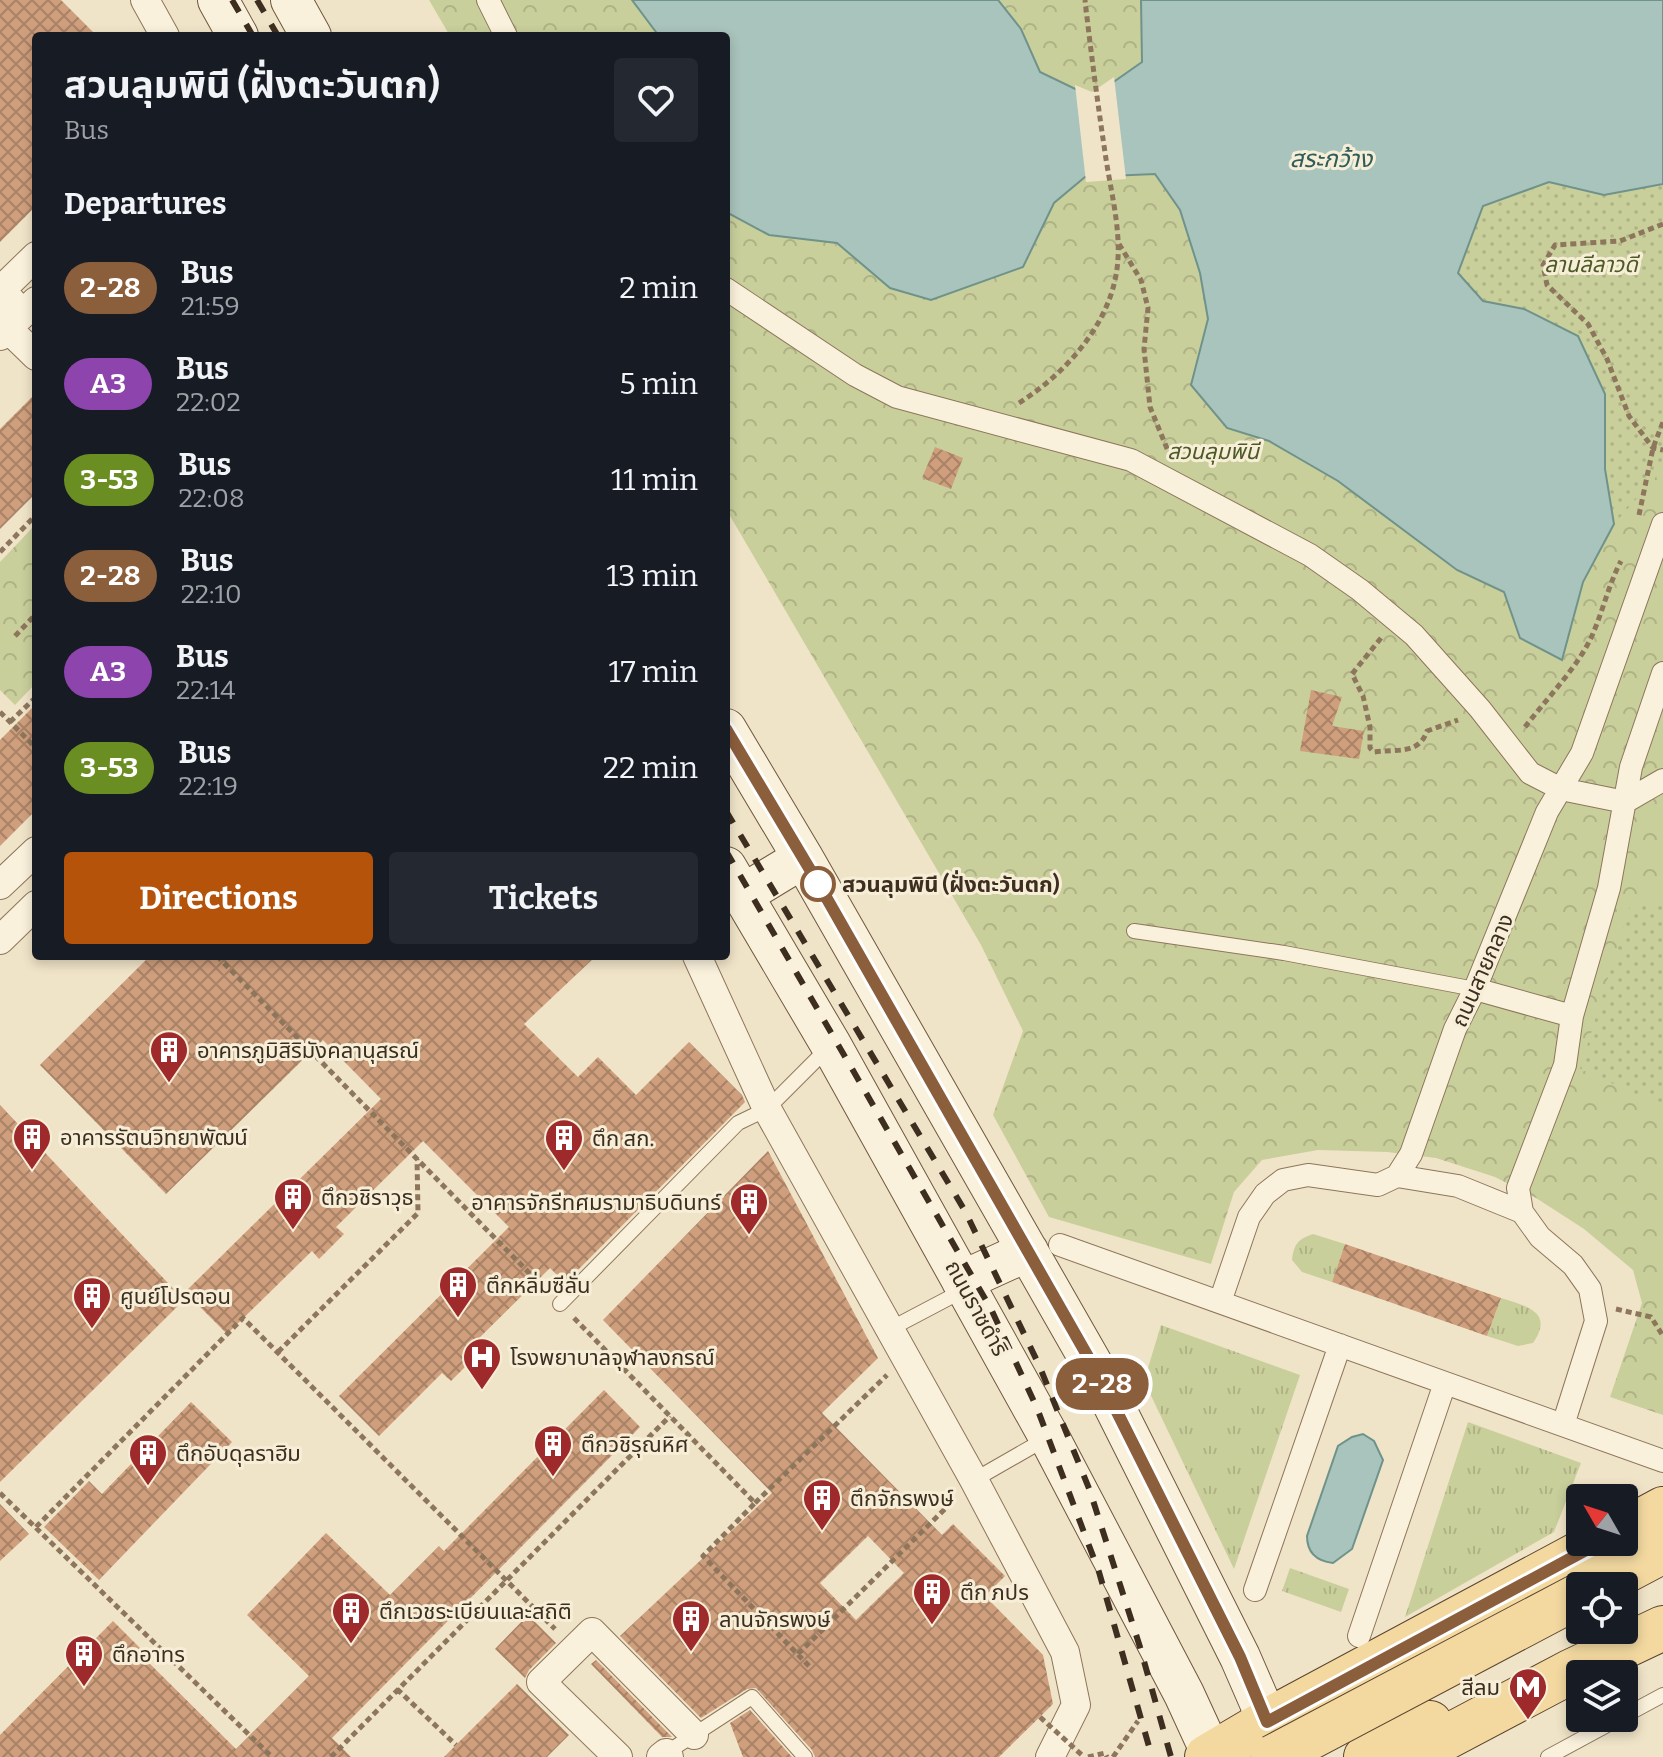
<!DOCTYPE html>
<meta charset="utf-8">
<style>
body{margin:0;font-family:Bitter,"Noto Sans Thai",serif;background:#242831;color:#f1f3f6;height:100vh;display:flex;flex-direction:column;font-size:30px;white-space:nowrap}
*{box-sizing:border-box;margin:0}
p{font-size:26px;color:#9ea1a6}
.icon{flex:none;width:44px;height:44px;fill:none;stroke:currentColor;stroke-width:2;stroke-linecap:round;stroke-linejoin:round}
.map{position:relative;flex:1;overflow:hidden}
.drawer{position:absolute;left:32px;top:32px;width:698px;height:928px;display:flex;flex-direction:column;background:#171b24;border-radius:8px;box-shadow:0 4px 12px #0003}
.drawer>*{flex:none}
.badge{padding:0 16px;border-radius:26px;font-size:28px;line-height:52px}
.needle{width:52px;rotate:309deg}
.buttons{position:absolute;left:1566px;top:1484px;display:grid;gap:16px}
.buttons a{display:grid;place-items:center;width:72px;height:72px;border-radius:8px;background:#171b24;box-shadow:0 4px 12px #0003;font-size:40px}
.map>.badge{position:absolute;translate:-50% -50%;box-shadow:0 0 0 4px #fff}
h2{padding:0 32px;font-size:30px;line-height:72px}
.round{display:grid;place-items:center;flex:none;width:84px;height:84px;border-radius:8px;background:#242831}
.overview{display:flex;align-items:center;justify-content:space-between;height:136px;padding:0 32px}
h1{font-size:38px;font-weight:700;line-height:60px}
.button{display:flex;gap:16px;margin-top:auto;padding:16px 32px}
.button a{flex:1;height:92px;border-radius:8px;background:#b45309;color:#fff;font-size:32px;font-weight:700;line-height:92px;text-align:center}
.button a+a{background:#242831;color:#f1f3f6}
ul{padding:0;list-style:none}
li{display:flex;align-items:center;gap:24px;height:96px;padding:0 32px}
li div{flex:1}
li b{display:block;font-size:30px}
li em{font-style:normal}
li .badge{min-width:88px;font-weight:700;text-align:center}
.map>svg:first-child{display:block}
.grass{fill:url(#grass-tufts)}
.forest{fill:url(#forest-crowns)}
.garden{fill:url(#garden-dots)}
.water{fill:#a9c4bc;stroke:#6f938a;stroke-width:2}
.pier{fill:#f0e4c8}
.building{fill:url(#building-cross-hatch);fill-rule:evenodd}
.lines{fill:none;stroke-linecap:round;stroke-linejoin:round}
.service-casing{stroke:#8d765c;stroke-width:16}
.pedestrian-casing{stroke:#8d765c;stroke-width:24}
.minor-casing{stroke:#8d765c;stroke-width:30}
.secondary-casing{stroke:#6f573f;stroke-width:42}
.primary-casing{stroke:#5b4430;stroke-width:46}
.path{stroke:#8d765c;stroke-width:5;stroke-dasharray:6 4;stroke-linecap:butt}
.service{stroke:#faf1dc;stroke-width:14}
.pedestrian{stroke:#faf1dc;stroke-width:22}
.minor{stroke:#faf1dc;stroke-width:28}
.secondary{stroke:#faf1dc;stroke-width:40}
.primary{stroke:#f3d9a0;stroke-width:44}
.rail{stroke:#3d2e20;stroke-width:6;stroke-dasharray:14 14;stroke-linecap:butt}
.primary-bridge-casing{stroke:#5b4430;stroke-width:46;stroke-linecap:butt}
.path-bridge{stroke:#8d765c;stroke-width:5;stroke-dasharray:6 4;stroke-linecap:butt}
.primary-bridge{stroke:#f3d9a0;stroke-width:44}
.line-casing{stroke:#fff;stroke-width:18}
.line{stroke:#8b5e3c;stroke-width:12}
.stop-dot{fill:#fff;stroke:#8b5e3c;stroke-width:4}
.labels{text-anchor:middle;stroke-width:6;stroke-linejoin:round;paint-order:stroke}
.park-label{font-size:22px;font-style:italic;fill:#4d5a26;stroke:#f7eed8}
.stop-label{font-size:22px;font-weight:bold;fill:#3d2e20;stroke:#f7eed8;text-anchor:start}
.street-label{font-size:22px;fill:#3d2e20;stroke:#f7eed8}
.poi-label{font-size:22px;fill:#3d2e20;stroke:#f7eed8;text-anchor:start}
.water-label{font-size:24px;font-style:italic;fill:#2f5d5a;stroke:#f7eed8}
</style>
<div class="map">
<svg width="1663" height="1757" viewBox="0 0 1663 1757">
<defs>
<pattern id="grass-tufts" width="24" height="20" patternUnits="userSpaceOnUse" patternTransform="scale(2)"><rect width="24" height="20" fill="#c9cf9b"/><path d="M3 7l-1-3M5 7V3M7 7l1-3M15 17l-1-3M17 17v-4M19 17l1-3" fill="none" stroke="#aeb285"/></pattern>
<pattern id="forest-crowns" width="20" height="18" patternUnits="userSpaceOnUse" patternTransform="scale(2)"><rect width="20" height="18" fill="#c9cf9b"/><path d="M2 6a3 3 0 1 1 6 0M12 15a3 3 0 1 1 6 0" fill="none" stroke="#aeb285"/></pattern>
<pattern id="garden-dots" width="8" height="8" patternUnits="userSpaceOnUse" patternTransform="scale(2)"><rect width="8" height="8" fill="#c9cf9b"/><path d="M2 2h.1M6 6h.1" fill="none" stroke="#aeb285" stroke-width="1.8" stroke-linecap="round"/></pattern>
<pattern id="building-cross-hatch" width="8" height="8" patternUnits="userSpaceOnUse" patternTransform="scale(2)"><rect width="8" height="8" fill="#cf9f7d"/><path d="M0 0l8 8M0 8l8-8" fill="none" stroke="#a98266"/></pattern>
</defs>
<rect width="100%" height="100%" fill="#f0e4c8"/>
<path class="grass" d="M1313 1234 1345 1244 1332 1282 1302 1272 1292 1260C1294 1244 1298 1239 1313 1234Z
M1501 1298C1525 1306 1555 1311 1533 1343L1518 1346 1487 1336Z
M1161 1325 1300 1375 1234 1569 1144 1381Z
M1468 1422 1581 1463 1554 1532 1405 1617Z
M1290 1568 1349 1589 1341 1612 1282 1591Z"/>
<path class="forest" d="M429 0H1663V1415L1610 1397 1642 1303 1633 1270 1584 1229 1536 1198 1495 1177 1436 1158 1387 1152 1318 1150 1262 1160 1234 1192 1211 1264 1049 1217 993 1115 1023 1031 981 945 726 509V36H450Z
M36 524V683L15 705 0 690V562Z"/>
<path class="garden" d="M1549 182 1604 195 1663 184V469L1614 524 1605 469 1524 309 1483 301 1458 274 1483 206Z
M1631 903 1663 906V1106L1580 1069Z"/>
<path class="water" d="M632 0H998L1021 29 1040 72 1092 97 1142 62 1141 0H1663V184L1604 195 1549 182 1483 206 1458 273 1483 301 1524 309 1578 336 1605 394V469L1614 524 1583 582 1562 660 1520 638 1504 592 1457 570 1338 481 1269 441 1227 428 1191 385 1208 319 1200 273 1180 210 1155 174 1085 177 1054 203 1023 267 931 300 890 288 837 243 769 235 726 212V36H659Z
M1363 1434 1374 1441 1383 1460 1352 1549 1333 1563C1316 1561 1307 1553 1307 1536L1338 1446 1352 1437Z"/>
<path class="pier" d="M1114 77 1126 179 1086 182 1075 85 1092 92Z"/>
<path class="building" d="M0 0H61L97 36H36V206L0 242Z
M36 393V493L0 529V429Z
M935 447 963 458 951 489 922 478Z
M1311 690 1342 697 1332 726 1364 731 1359 759 1300 751Z
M36 704V810L0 846V740Z
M150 956H596L524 1024 578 1077 598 1057 636 1095 689 1042 742 1095 745 1102 565 1283 550 1268 468 1349 475 1357 451 1381 442 1373 379 1436 339 1396 509 1227 423 1141 336 1227 344 1234 319 1259 312 1251 227 1334 185 1292 381 1099 323 1040 166 1194 40 1065Z
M0 1105 184 1300 0 1482Z
M768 1151 878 1358 822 1413 942 1535 953 1524 1005 1576 985 1596 1043 1655 1053 1704 999 1757H815L812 1750 756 1688 747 1689 701 1718 620 1636 772 1493 603 1320ZM868 1536 904 1573 856 1620 820 1583Z
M1345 1244 1501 1298 1487 1336 1332 1282Z
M604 1390 640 1427 332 1738 351 1757H0V1735L113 1621 150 1658 147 1661 236 1749 309 1676 247 1615 326 1533 390 1595 439 1546 444 1551Z
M191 1402 232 1442 99 1580 44 1527 89 1481 102 1494Z
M0 1504 29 1534 0 1561Z
M528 1615 556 1643 529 1670 525 1678 495 1649Z
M596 1660 672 1737H662L591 1664Z
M517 1684 569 1735 547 1757H444Z
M750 1710 792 1757H743L730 1723Z"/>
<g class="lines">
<g class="service-casing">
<path id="service" d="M1134 931 1284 953 1475 989
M560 1304 738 1123 767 1109 828 1048
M890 1329 964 1290
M974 1480 1049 1437
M1624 1716 1663 1695
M666 1753 752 1697 805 1757
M1548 1757 1620 1718"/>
</g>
<g class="pedestrian-casing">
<path id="pedestrian" d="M488 0 506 36
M726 289 855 375 897 397 1131 460 1310 555 1360 590 1414 635 1480 709 1530 773 1561 789 1625 802 1663 780
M1475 989 1572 1016
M1397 1176 1458 1186 1522 1212
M1060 1245 1663 1461
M1220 1302 1249 1217 1265 1194 1283 1180 1308 1175 1378 1185 1397 1176 1411 1154 1455 1029 1475 989 1547 812 1582 753 1663 524
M1563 1425 1596 1321 1590 1289 1573 1265 1540 1237 1522 1212 1518 1188 1565 1065 1572 1016 1609 888 1631 767 1663 673
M1255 1590 1340 1345
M1359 1636 1445 1383"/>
</g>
<g class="minor-casing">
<path id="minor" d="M145 0 165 36
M23 314 1 290 36 256
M0 321 36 356
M0 336 36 301
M0 885 36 851
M0 940 36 905
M697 956 767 1109 974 1480 1065 1652 1076 1705 1050 1757
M618 1757 541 1682 592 1632 694 1735
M661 1757 666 1753 669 1757"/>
</g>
<g class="secondary-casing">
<path id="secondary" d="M218 0 238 36
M291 0 311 36
M726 729 803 858 1099 1376 1240 1657 1260 1703 1274 1753
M726 867 831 1045 1049 1437 1184 1694 1213 1757
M742 895 803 858
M962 1281 1028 1251"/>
</g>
<g class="primary-casing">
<path id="primary" d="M1624 1530 1663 1509
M1597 1586 1663 1551
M1207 1757 1280 1714 1601 1542
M1366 1757 1430 1723
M1409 1757 1570 1672 1663 1628"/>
</g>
<path class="path" d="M1663 224 1620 241 1555 245 1543 265 1547 285 1588 324 1607 359 1629 416 1653 448 1663 450
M1119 244 1141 280 1148 308 1144 349 1150 407 1168 451
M1019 403C1062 376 1104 331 1115 280 1124 241 1112 198 1106 159 1098 106 1091 53 1085 0
M1639 515 1653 448 1663 422
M0 552 36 515
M15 636 36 614
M1381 638 1352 674 1363 696 1370 727V748L1374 752C1396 749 1419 755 1427 731L1458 720
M0 712 36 748
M10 722 36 697
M1525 727C1547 698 1581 664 1594 631 1604 607 1609 584 1621 561
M217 956 547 1291
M1616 1309 1651 1317 1663 1336
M574 1318 755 1503 703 1556 809 1666
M278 1352 418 1213 417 1159
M0 1493 272 1757
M755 1503 887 1375
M36 1527 243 1318 555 1629
M798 1654 954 1500
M397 1689 456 1745
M331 1757 670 1416
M1088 1757 1105 1753 1107 1757
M1113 1757 1138 1721"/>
<use href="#service" class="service"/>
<use href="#pedestrian" class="pedestrian"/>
<use href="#minor" class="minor"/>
<use href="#secondary" class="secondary"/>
<use href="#primary" class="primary"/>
<path class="rail" d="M232 0 253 36
M257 0 278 36
M726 811 965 1211 1039 1365 1090 1491 1140 1647 1171 1757
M726 851 991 1309 1037 1408 1099 1572 1152 1757"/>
<g class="primary-bridge-casing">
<path id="primary-bridge" d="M1273 1757 1580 1595"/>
</g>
<path class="path-bridge" d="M1040 1717 1084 1757"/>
<use href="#primary-bridge" class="primary-bridge"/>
</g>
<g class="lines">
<g class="line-casing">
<path id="line" d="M726 729 818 883 1099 1376 1240 1657 1267 1722 1601 1542"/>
</g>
<use href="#line" class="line"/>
</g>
<defs>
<g id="building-pin" transform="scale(2)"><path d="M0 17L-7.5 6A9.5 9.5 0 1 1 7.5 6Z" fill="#9e2a2b" stroke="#f7eed8"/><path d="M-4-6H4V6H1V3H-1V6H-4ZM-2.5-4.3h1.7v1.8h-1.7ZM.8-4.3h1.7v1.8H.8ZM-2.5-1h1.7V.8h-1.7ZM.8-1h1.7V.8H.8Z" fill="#fff"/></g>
<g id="hospital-pin" transform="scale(2)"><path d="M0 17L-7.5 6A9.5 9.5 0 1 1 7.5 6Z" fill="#9e2a2b" stroke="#f7eed8"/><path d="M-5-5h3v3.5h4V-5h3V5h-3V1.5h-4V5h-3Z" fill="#fff"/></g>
<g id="metro-pin" transform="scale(2)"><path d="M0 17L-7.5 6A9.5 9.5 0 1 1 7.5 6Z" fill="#9e2a2b" stroke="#f7eed8"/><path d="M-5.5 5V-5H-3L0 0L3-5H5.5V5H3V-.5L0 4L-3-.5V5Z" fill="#fff"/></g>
</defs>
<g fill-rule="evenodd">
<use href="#building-pin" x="169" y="1050"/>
<use href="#building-pin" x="32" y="1137"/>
<use href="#building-pin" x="564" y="1138"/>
<use href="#building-pin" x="293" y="1197"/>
<use href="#building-pin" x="749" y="1202"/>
<use href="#building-pin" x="458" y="1285"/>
<use href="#building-pin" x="92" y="1296"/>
<use href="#hospital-pin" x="482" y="1357"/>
<use href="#building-pin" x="553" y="1444"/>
<use href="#building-pin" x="148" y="1453"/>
<use href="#building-pin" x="822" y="1498"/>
<use href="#building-pin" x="932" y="1592"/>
<use href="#building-pin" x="351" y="1611"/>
<use href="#building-pin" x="691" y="1619"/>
<use href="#building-pin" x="84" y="1654"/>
<use href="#metro-pin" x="1528" y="1687"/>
</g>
<circle class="stop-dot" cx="818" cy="884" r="16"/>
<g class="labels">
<g class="park-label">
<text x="1591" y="272">ลานลีลาวดี</text>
<text x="1213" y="459">สวนลุมพินี</text>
</g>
<g class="stop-label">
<text x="842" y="892">สวนลุมพินี (ฝั่งตะวันตก)</text>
</g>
<g class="street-label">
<text transform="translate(1482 970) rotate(-66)" y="8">ถนนสายกลาง</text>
<text transform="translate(977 1308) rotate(61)" y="8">ถนนราชดำริ</text>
</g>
<g class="poi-label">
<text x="197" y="1058">อาคารภูมิสิริมังคลานุสรณ์</text>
<text x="60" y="1145">อาคารรัตนวิทยาพัฒน์</text>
<text x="592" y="1146">ตึก สก.</text>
<text x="321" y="1205">ตึกวชิราวุธ</text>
<text x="721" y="1210" text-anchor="end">อาคารจักรีทศมรามาธิบดินทร์</text>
<text x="486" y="1293">ตึกหลิ่มซีลั่น</text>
<text x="120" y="1304">ศูนย์โปรตอน</text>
<text x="510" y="1365">โรงพยาบาลจุฬาลงกรณ์</text>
<text x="581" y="1452">ตึกวชิรุณหิศ</text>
<text x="176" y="1461">ตึกอับดุลราฮิม</text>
<text x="850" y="1506">ตึกจักรพงษ์</text>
<text x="960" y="1600">ตึก ภปร</text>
<text x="379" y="1619">ตึกเวชระเบียนและสถิติ</text>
<text x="719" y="1627">ลานจักรพงษ์</text>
<text x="112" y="1662">ตึกอาทร</text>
<text x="1500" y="1695" text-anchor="end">สีลม</text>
</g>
<g class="water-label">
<text x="1331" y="167">สระกว้าง</text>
</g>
</g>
</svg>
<div class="buttons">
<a><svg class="needle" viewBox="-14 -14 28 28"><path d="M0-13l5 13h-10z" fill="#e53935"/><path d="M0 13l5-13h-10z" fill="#9ea1a6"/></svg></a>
<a><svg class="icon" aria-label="locate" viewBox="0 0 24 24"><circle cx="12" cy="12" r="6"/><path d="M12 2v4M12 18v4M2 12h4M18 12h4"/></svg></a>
<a><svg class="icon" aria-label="layers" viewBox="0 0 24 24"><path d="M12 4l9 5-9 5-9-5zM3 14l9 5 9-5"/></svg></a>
</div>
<b class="badge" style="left:1102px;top:1384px;background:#8b5e3c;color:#fff">2-28</b>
<section class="drawer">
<div class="overview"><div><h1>สวนลุมพินี (ฝั่งตะวันตก)</h1><p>Bus</p></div><a class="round"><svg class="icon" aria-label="heart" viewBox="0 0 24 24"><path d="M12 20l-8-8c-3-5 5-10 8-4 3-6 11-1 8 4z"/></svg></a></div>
<h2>Departures</h2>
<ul>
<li><span class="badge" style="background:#8b5e3c;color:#fff">2-28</span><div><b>Bus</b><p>21:59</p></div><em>2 min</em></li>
<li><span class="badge" style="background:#8e44ad;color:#fff">A3</span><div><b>Bus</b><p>22:02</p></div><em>5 min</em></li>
<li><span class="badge" style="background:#6b8e23;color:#fff">3-53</span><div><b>Bus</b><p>22:08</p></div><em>11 min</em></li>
<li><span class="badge" style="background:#8b5e3c;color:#fff">2-28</span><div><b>Bus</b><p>22:10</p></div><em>13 min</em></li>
<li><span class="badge" style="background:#8e44ad;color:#fff">A3</span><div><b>Bus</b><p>22:14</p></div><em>17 min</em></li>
<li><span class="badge" style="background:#6b8e23;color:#fff">3-53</span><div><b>Bus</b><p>22:19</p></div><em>22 min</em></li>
</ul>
<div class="button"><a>Directions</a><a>Tickets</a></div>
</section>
</div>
